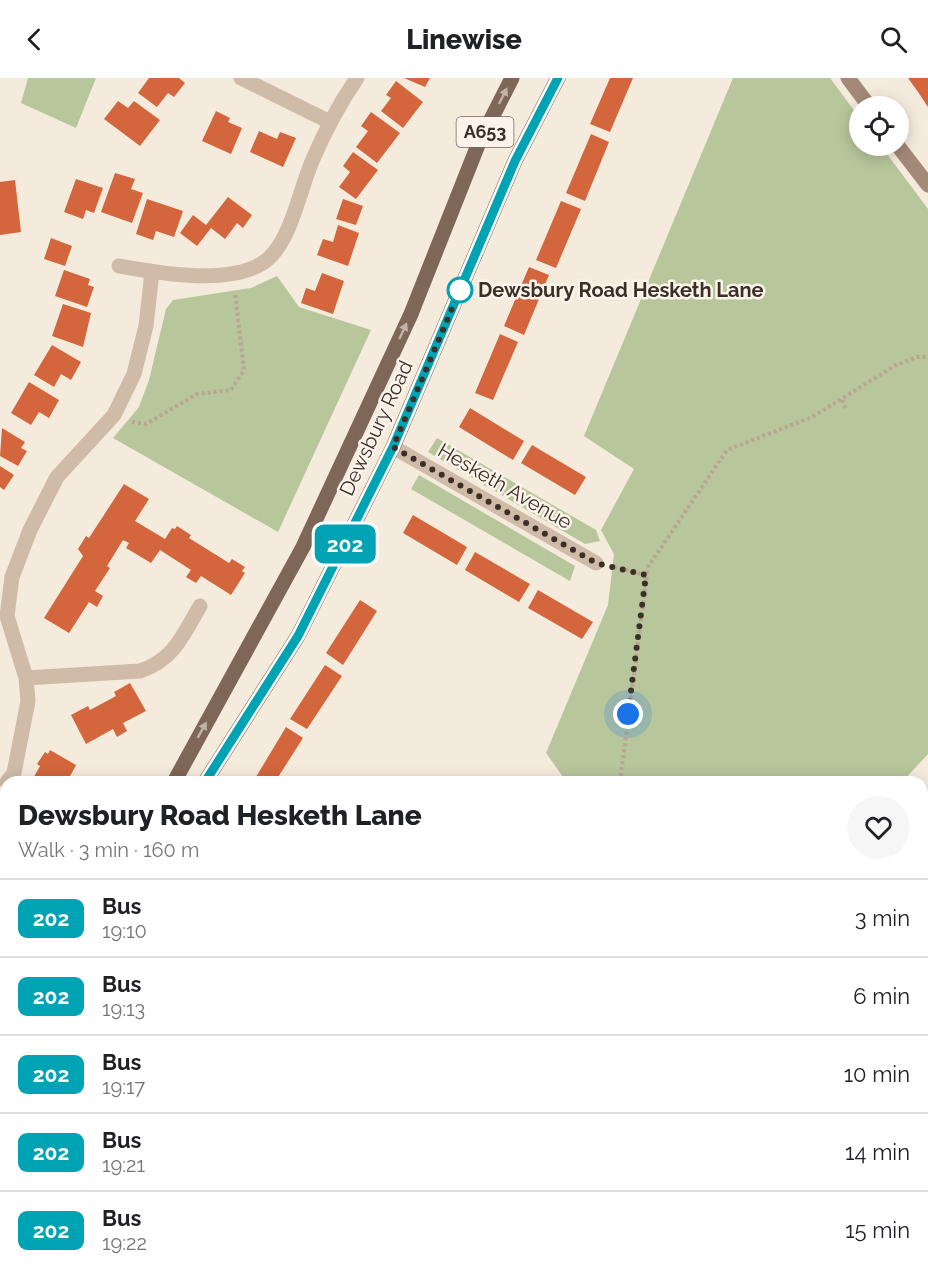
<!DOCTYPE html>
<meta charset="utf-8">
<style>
body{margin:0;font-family:Raleway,sans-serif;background:#f6f6f6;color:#202124;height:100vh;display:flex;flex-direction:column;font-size:22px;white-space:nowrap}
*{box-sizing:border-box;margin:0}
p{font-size:20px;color:#757577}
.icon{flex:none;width:33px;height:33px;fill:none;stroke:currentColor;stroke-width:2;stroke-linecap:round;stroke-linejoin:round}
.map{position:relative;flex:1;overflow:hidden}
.sheet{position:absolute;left:0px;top:698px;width:928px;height:506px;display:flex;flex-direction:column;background:#fff;border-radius:18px 18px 0 0;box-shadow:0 3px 15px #0003}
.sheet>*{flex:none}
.badge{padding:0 12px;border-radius:9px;font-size:21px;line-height:39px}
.buttons{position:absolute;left:849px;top:18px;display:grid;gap:12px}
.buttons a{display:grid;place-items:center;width:60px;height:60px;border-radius:50%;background:#fff;box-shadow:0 3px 15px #0003;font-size:30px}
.you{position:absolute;width:30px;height:30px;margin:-15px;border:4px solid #fff;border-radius:50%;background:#1a73e8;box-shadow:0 0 0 9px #1a73e833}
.map>.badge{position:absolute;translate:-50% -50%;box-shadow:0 0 0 3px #fff}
.round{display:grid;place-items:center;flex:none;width:63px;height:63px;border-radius:32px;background:#f6f6f6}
.summary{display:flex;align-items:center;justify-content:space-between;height:102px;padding:0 18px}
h1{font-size:28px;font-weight:800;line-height:45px}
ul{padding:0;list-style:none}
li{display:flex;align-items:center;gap:18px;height:78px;padding:0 18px;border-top:2px solid #e0e0e0}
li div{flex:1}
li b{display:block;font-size:22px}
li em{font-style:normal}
li .badge{min-width:66px;font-weight:700;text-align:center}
header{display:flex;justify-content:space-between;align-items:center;height:78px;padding:0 18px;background:#fff;font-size:27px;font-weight:800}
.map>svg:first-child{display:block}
.green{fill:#b7c69b}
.building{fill:#d3663d}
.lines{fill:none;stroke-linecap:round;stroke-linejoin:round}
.path{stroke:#bba491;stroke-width:4;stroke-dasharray:3 3;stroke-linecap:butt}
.lane{stroke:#cfbba7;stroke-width:10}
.street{stroke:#cfbba7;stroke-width:15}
.secondary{stroke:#a38978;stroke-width:15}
.primary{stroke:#7e6658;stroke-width:15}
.oneway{fill:#c3b4a9}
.line-casing{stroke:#fff;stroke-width:14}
.line{stroke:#00a3b4;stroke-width:9}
.walk{stroke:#3b2f28;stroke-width:6;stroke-dasharray:0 10.8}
.stop-dot{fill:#fff;stroke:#00a3b4;stroke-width:3}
.labels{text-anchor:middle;stroke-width:5;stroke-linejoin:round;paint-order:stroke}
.shield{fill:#fcf4eb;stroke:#756a62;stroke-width:1.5}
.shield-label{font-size:18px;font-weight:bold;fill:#3b2f28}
.stop-label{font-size:20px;font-weight:bold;fill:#3b2f28;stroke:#fcf4eb;text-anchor:start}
.street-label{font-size:20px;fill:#3b2f28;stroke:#fcf4eb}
</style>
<header><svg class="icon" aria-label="back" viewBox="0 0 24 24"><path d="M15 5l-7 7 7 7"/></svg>Linewise<svg class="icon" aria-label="search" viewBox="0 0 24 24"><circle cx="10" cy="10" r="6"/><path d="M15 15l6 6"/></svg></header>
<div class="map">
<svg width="928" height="1202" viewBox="0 0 928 1202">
<rect width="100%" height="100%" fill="#f5ebdd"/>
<path class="green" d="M28 0H96L76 50 21 25Z
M733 0H830L859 39 860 68H881L928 131V676L903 703H566L546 675 608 527 614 476 601 452 634 391 584 358Z
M277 198 299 229 371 252 278 454 113 360 139 329 149 302 166 231 173 222 251 210Z
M437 360 596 452 600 463 585 466 428 374Z
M419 397 575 488 570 503 411 411Z"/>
<path class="building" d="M149 0H179L185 5 174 19 168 15 157 29 138 15Z
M404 0H430L425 9Z
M610 0H633L610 54 590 46Z
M908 0H928V29L918 14Z
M396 3 423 24 403 50 381 33 391 20 386 17Z
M118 23 128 30 134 23 160 42 140 68 104 41Z
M216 33 230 40 228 44 242 50 231 76 202 63Z
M371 34 400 55 377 85 356 69 368 53 361 48Z
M259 53 277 61 280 54 296 60 283 89 250 74Z
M591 56 609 64 585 123 566 115Z
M353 74 378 92 356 121 339 109 350 94 343 88Z
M115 95 135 101 131 111 143 115 132 145 101 134Z
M76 101 103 110 94 135 86 132 83 141 64 134Z
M15 102 21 154 0 157V104Z
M228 119 252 137 243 150 237 145 225 161 211 150 197 168 180 155 193 137 206 147Z
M147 121 183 133 174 159 156 153 153 162 136 156Z
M343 121 363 128 356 147 336 141Z
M561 123 581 131 556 190 536 182Z
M338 147 359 155 348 188 317 177 323 161 333 164Z
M51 160 72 168 65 188 44 181Z
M529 189 549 197 524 257 504 248Z
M64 192 90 201 88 207 94 209 87 229 55 218Z
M322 195 344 203 333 236 301 225 306 210 315 213Z
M63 226 91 235 83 269 52 258Z
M500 256 518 264 493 322 475 315Z
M52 267 81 284 71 302 61 296 54 309 34 297Z
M29 304 59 322 49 340 39 334 31 347 11 335Z
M470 330 524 363 513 382 459 349Z
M2 350 25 364 21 370 27 373 18 388 0 378Z
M532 367 586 399 575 417 521 385Z
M0 388 14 397 4 412 0 409Z
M124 406 149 421 135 443 165 461 172 450 175 451 177 448 191 457 189 460 229 485 232 481 245 489 242 493 245 495 231 517 201 498 196 505 186 499 191 492 160 472 151 485 126 470 129 465 123 462 107 488 110 490 95 513 103 518 97 529 89 524 69 555 44 540 83 478 78 471 86 458 89 460Z
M413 437 467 469 457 487 403 455Z
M475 474 530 506 519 524 465 492Z
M538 512 593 544 582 561 528 530Z
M360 522 377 533 343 587 326 575Z
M325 587 342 598 307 651 290 641Z
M130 605 146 633 123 645 127 653 117 659 113 651 86 666 71 637 88 628 90 632 116 618 114 614Z
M286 649 303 660 275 704H253Z
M50 672 76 687 67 704H31L40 688 37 686 45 674 48 676Z
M3 730 6 732V798L0 795V735Z
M928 874V911L922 906V880Z
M922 1065 928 1070V1115L922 1121Z
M0 1129H6V1175H0Z
M928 1173V1202H895L901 1197H922V1178Z
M52 1197H97L101 1202H56Z
M210 1197H238L242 1202H214Z
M799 1197H829L835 1202H795Z"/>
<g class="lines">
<path class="path" d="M842 322 846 332
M132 344 146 346 197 316 231 312 244 292 235 214
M614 489 646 497
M620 704 648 489 727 372 812 339 896 287 917 279H928"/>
<path class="lane" d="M531 1197 534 1202
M592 1202 599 1197"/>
<path class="street" d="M241 0 330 44
M119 188C158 195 235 209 268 181 292 160 300 110 313 81 325 53 340 25 357 0
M393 369 596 485
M26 600 140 593C174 582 183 557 200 528
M7 704 14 695 28 623 26 600 7 538 12 499 30 452 57 399 114 337 134 296 146 248 152 194
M922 1013 928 1007
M667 1197 671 1202
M757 1202 761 1197"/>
<path class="secondary" d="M848 0 869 28
M898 68 928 107
M159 1197 163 1202"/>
<path class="primary" d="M174 704 303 469 411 236 478 67 512 0
M205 704 298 558 393 369 515 83 558 0
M0 970 6 961
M0 1023 6 1015"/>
</g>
<defs><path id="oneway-solid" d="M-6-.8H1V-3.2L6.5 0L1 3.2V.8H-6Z" transform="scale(1.5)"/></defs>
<g class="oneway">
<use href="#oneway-solid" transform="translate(503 18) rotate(-63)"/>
<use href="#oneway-solid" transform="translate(403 253) rotate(-65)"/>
<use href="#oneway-solid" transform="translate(202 652) rotate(-61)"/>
</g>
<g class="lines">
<g class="line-casing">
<path id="line" d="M205 704 298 558 393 369 515 83 558 0"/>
</g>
<use href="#line" class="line"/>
<path class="walk" d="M460 212 393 369 596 485 646 497 628 636"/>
</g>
<circle class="stop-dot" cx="460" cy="212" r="12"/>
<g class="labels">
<rect class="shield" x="456.5" y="39" width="57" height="30" rx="4.5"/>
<g class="shield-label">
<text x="485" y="60">A653</text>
</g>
<g class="stop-label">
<text x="478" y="219">Dewsbury Road Hesketh Lane</text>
</g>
<g class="street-label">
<text transform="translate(376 350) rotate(-65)" y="7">Dewsbury Road</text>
<text transform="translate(505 408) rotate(30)" y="7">Hesketh Avenue</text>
</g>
</g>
</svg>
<div class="buttons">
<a><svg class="icon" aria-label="locate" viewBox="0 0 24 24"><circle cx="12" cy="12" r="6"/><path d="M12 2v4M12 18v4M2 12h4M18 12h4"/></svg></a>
</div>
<div class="you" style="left:628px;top:636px"></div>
<b class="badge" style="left:345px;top:466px;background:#00a3b4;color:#fff">202</b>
<section class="sheet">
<div class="summary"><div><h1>Dewsbury Road Hesketh Lane</h1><p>Walk · 3 min · 160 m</p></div><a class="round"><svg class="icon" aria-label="heart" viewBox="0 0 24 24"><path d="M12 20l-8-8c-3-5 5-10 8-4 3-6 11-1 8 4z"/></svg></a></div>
<ul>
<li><span class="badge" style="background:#00a3b4;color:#fff">202</span><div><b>Bus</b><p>19:10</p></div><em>3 min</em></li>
<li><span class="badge" style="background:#00a3b4;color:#fff">202</span><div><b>Bus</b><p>19:13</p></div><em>6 min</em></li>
<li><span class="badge" style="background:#00a3b4;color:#fff">202</span><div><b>Bus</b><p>19:17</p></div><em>10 min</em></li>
<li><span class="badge" style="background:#00a3b4;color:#fff">202</span><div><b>Bus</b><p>19:21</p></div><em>14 min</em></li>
<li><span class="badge" style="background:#00a3b4;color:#fff">202</span><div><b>Bus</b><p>19:22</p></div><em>15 min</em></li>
</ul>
</section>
</div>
